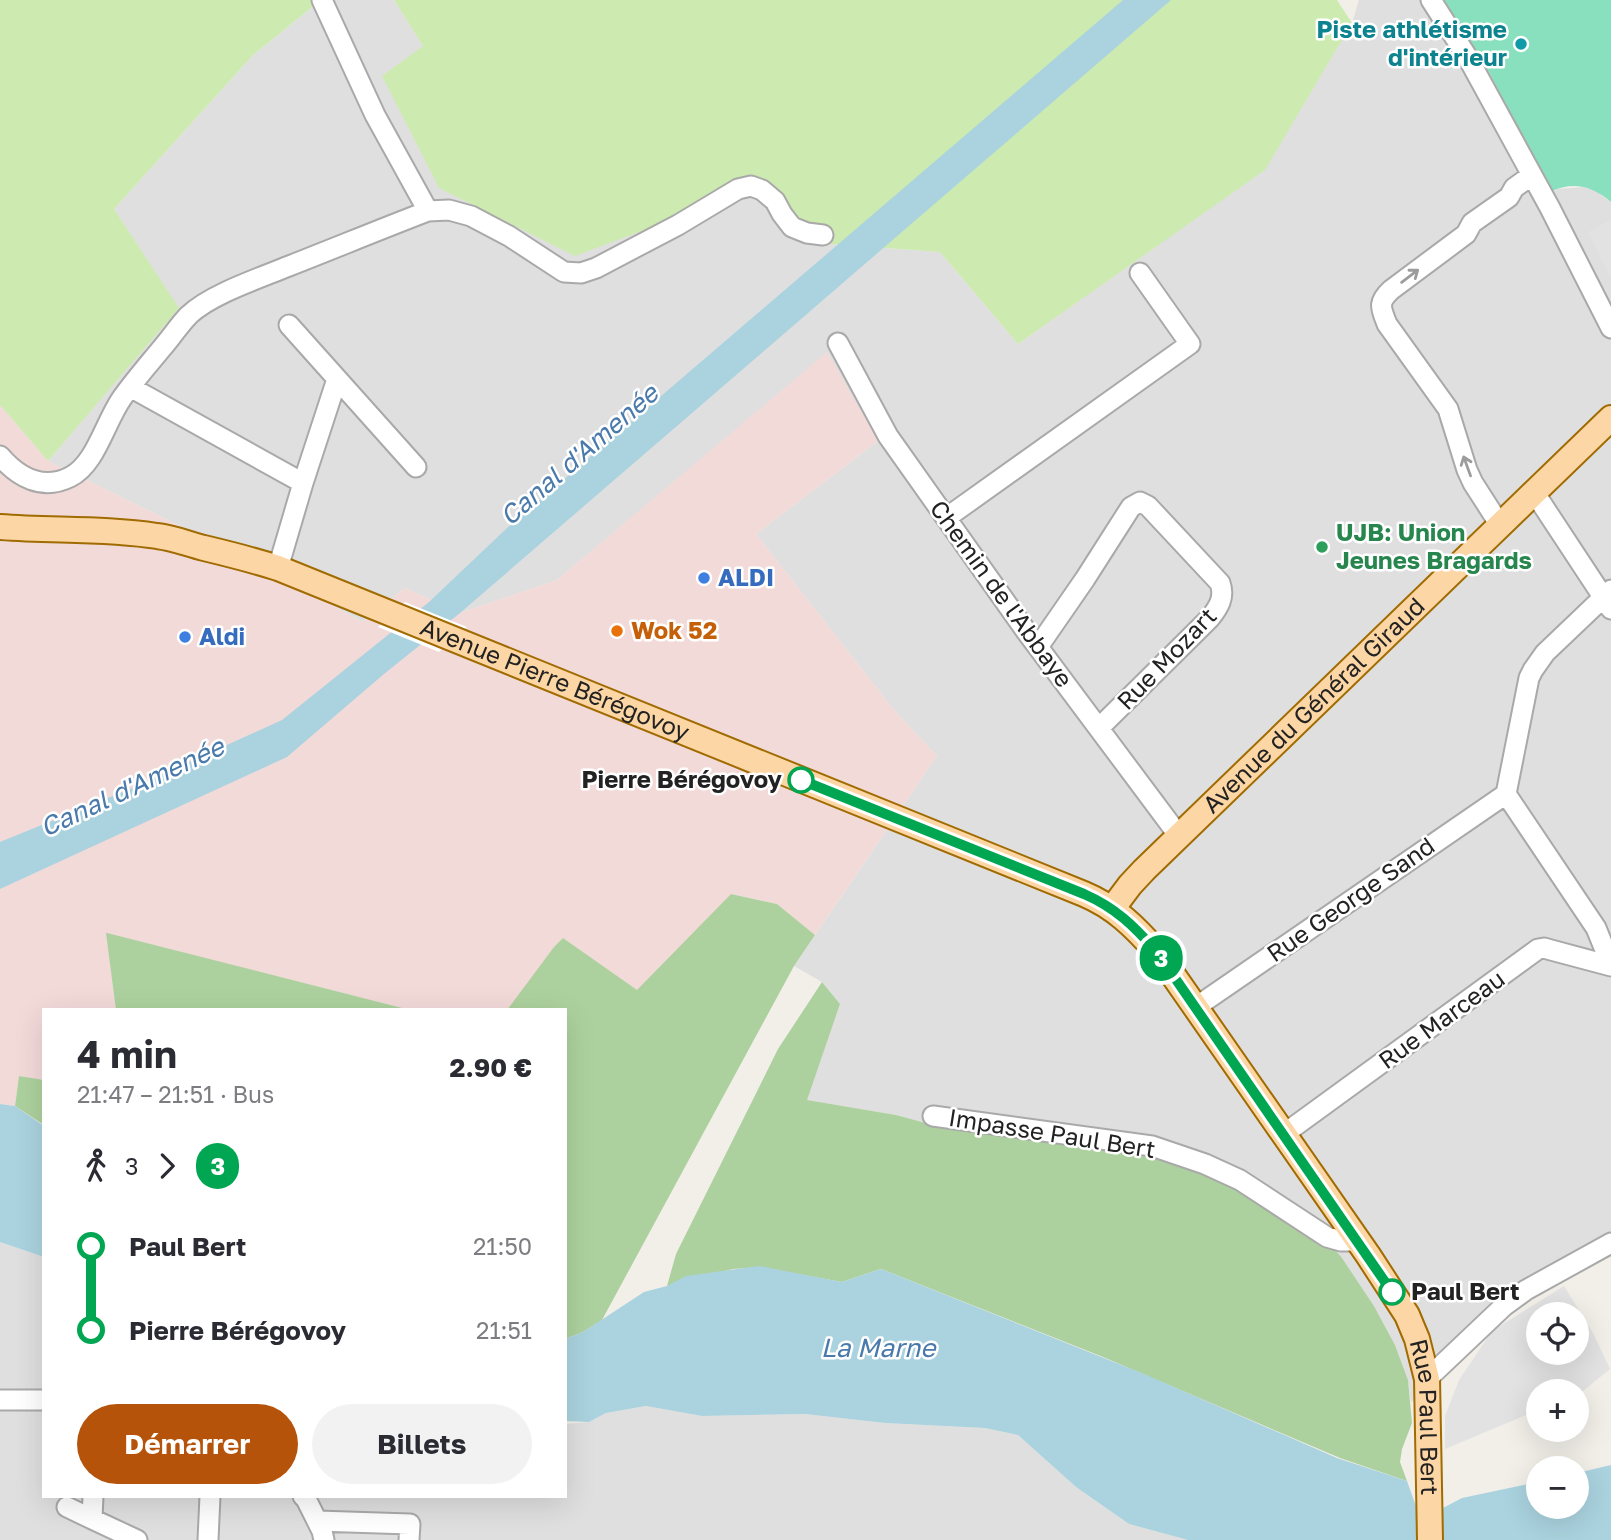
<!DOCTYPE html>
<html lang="fr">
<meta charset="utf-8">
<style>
body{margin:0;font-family:"Golos Text",sans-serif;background:#f2f2f3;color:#2b2b33;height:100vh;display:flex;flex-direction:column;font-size:26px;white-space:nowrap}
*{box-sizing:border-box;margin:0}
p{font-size:23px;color:#7c7c81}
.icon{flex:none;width:38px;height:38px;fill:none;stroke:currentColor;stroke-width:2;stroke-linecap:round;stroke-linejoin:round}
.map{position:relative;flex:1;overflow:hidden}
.details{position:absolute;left:42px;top:1008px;width:525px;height:490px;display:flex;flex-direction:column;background:#fff;border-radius:0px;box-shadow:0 7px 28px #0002}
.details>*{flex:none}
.badge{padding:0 14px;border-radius:23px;font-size:24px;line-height:46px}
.buttons{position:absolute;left:1526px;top:1302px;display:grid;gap:14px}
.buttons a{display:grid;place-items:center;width:63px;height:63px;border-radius:50%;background:#fff;box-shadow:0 7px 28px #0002;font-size:35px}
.map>.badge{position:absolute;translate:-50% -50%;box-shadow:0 0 0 4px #fff}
.legs{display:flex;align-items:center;gap:10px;height:77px;padding:0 35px;font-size:23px}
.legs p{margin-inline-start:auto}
.headline{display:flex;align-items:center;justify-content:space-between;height:119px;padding:0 35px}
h1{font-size:38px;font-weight:700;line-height:52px}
.action{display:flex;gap:14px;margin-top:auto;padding:14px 35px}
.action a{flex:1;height:80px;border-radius:42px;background:#b45309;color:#fff;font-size:28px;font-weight:700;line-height:80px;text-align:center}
.action a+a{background:#f2f2f3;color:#2b2b33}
ul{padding:0 35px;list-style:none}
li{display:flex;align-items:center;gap:24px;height:84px;font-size:26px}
li i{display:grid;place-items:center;width:10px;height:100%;margin:0 9px;background:currentColor}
li i::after{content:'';width:18px;height:18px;margin:-9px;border:5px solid;border-radius:50%;background:#fff}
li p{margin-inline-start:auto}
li:first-child i{background:linear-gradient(#0000 50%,currentColor 0)}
li:last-child i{background:linear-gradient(currentColor 50%,#0000 0)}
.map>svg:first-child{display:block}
.residential{fill:#e0dfdf}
.commercial{fill:#f2dad9}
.grass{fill:#cdebb0}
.forest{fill:#add19e}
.pitch{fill:#88e0be}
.parking{fill:#e2e2e2;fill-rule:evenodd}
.water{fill:#aad3df}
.pier{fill:#fff}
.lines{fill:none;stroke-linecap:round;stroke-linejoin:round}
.minor-casing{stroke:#a9a9a9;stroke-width:23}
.major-casing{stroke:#a06b00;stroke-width:28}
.minor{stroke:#fff;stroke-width:19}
.major{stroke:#fcd6a4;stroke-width:24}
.oneway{stroke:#9c9c9c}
.line-1-casing{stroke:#fff;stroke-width:16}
.line-1{stroke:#00a651;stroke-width:10}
.culture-dot{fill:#0f9aa8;stroke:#fff;stroke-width:2.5}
.leisure-dot{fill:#2e9e5b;stroke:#fff;stroke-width:2.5}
.shop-dot{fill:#3f7fe0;stroke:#fff;stroke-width:2.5}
.food-dot{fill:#e8710a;stroke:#fff;stroke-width:2.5}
.stop-1-dot{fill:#fff;stroke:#00a651;stroke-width:3.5}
.labels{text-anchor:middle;stroke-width:5;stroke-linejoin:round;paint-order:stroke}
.culture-label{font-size:24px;font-weight:bold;fill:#0d838f;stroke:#fff;text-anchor:end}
.leisure-label{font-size:24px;font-weight:bold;fill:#27864d;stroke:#fff;text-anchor:start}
.shop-label{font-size:24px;font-weight:bold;fill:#366cbe;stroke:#fff;text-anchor:start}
.street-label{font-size:24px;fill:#222;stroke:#fff}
.food-label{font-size:24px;font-weight:bold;fill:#c56008;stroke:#fff;text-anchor:start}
.stop-label{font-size:24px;font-weight:bold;fill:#222;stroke:#fff;text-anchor:end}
.water-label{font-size:26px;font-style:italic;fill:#4a7aab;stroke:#fff}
</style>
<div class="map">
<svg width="1611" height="1540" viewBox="0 0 1611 1540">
<rect width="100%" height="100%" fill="#f2efe9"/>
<path class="residential" d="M321 0H394L423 46 756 188 817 243 940 252 1018 344 1142 256 1352 23 1359 0H1444L1490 74 1551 192 1558 189 1584 187 1596 191 1611 202V1243L1526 1290 1427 1379 1411 1403 1408 1380 1395 1345 1374 1306 1342 1258 937 1126 896 1115 806 1100 840 1004 822 982 794 966 937 756 894 710 756 534 878 441 827 354 557 580 460 613 405 588 362 622 259 565 48 461 178 308 114 209 253 55Z
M0 1242 44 1257V1496H565V1424L589 1422 606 1413 646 1406 702 1416 805 1414 885 1423 985 1428 1018 1435 1076 1487 1129 1524 1188 1540H0Z"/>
<path class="commercial" d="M827 352 878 441 756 534 894 710 937 756 815 935 777 904 732 894 637 991 563 938 508 1010H410L107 934 116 1010H44V1080L19 1076 15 1106 0 1104V405L48 461 259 565 362 622 405 588 460 613 557 580Z"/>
<path class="grass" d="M0 0H321L253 55 114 209 179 308 48 461 0 405Z
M394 0H1337L1352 23 1265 170 1018 344 940 252 817 243 756 188 575 256 439 188 382 76 423 46Z"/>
<path class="forest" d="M731 894 777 904 815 935 794 966 602 1320 583 1332 565 1339V1010H507L554 947 563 938 637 990Z
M106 933H107L410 1010H116Z
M822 982 840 1004 807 1100 896 1115 937 1126 1128 1146 1234 1184 1330 1244 1342 1258 1374 1306 1395 1345 1408 1380 1412 1423 1402 1449 1400 1462 1407 1481 1340 1458 1103 1357 881 1269 842 1282 760 1267 733 1269 667 1286 676 1254 778 1049Z
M19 1076 44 1080V1125L15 1106Z"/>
<path class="pitch" d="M1444 0H1611V202C1592 186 1573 181 1550 192L1490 74Z"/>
<path class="parking" d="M1611 220V279L1588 232Z
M1564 1286 1593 1333 1610 1369 1583 1391 1577 1394V1391H1538V1410L1445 1449V1416L1459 1380 1492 1331ZM1577 1314V1353H1538V1314Z"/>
<path class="water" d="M1123 0H1171L460 613 384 674 287 757 0 889V842L130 789 282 720 429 602 506 529Z
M0 1104 15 1106 44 1126V1257L0 1242Z
M759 1266 842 1282 881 1269 1144 1374 1337 1458 1407 1481 1417 1509 1439 1510 1462 1498 1538 1482V1507H1577V1473L1611 1465V1540H1188L1129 1524 1076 1487 1018 1435 985 1428 885 1423 805 1414 702 1416 646 1406 606 1413 589 1422 565 1421V1339L583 1332 644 1292 667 1286 686 1276Z"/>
<path class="pier" d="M405 602 467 627 439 652 378 627Z"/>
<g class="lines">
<g class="minor-casing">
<path id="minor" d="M322 0 375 115 428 211
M1431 0 1468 58 1550 208 1611 328
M289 325 416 467
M838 343 888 436 1026 631 1179 836
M130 387 303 483 337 379
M0 456C18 477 42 491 70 477 96 464 105 422 122 398 134 381 148 365 162 348 171 338 179 325 189 315 211 294 260 278 289 266 335 248 381 229 428 211L449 210 471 216 509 236 564 272 581 273 596 268 678 225 738 189 751 186 762 190 775 201 782 214 792 227 807 233 823 235
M1534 492 1611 609
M946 518 1190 344 1140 273
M1500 525 1473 483 1467 470 1448 409 1387 324C1381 308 1377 303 1391 290L1466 234 1472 223 1509 197 1514 188 1532 175
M278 568 303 483
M1611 590 1545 653 1533 670 1529 678 1506 794 1596 928 1611 965
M1038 647 1085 579 1131 507 1140 502 1148 506 1220 583C1225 597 1219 607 1210 618L1099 728
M1196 1007 1506 794
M933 1116 1152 1146 1205 1164 1240 1180 1327 1237 1341 1241H1358
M1284 1134 1538 949 1544 948 1551 950 1611 966
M1427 1379 1504 1306 1526 1290 1611 1243
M0 1400H44
M93 1496 92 1519 137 1540
M303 1496 306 1499 322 1531 324 1540
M67 1507 92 1519
M317 1521 410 1524 409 1540
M208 1540 210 1496"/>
</g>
<g class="major-casing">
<g id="major">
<path id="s1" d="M0 527C52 531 105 528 157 536 174 538 188 544 204 548 229 554 253 560 278 568L1084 894C1115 907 1135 927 1157 952L1368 1255 1407 1315 1417 1339 1427 1379 1430 1540"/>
<path id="s2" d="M1112 909 1130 885 1144 870 1611 418"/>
</g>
</g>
<use href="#minor" class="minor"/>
<use href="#major" class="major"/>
</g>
<defs><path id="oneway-shaft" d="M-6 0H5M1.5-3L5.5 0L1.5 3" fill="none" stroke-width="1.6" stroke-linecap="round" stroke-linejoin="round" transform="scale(1.75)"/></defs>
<g class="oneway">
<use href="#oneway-shaft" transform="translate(1410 276) rotate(-37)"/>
<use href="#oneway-shaft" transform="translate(1467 466) rotate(-110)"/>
</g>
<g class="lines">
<g class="line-1-casing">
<path id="line-1" d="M801 780 1084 894C1116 908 1134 926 1157 952L1392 1292"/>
</g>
<use href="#line-1" class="line-1"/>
</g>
<circle class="culture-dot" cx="1521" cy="44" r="7"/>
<circle class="leisure-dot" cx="1322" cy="547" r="7"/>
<g class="shop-dot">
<circle cx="704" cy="578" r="7"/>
<circle cx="185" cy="637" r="7"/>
</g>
<circle class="food-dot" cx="617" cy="631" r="7"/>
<g class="stop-1-dot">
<circle cx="801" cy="780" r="12"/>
<circle cx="1392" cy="1292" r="12"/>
</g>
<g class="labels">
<g class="culture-label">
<text x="1507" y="38">Piste athlétisme<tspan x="1507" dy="28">d'intérieur</tspan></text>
</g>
<g class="leisure-label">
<text x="1336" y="541">UJB: Union<tspan x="1336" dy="28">Jeunes Bragards</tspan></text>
</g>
<g class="shop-label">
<text x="718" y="586">ALDI</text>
<text x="199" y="645">Aldi</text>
</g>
<g class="street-label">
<text transform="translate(1001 594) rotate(54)" y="8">Chemin de l'Abbaye</text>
<text transform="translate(1167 659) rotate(-46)" y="8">Rue Mozart</text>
<text dy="8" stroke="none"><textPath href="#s1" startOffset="581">Avenue Pierre Bérégovoy</textPath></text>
<text dy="8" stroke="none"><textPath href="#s2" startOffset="287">Avenue du Général Giraud</textPath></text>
<text transform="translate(1351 900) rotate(-35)" y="8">Rue George Sand</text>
<text transform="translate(1442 1020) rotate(-36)" y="8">Rue Marceau</text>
<text transform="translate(1052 1134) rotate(9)" y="8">Impasse Paul Bert</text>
<text dy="8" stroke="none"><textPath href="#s1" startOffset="1792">Rue Paul Bert</textPath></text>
</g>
<g class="food-label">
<text x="631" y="639">Wok 52</text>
</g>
<g class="stop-label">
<text x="782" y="788">Pierre Bérégovoy</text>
<text x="1411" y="1300" text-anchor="start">Paul Bert</text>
</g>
<g class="water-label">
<text transform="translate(579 455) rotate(-41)" y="9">Canal d'Amenée</text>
<text transform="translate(132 787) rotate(-25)" y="9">Canal d'Amenée</text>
<text x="878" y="1357">La Marne</text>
</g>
</g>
</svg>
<div class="buttons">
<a><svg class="icon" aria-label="locate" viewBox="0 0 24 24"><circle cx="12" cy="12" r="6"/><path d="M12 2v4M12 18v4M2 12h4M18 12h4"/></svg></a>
<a>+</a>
<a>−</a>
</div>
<b class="badge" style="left:1161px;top:958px;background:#00a651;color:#fff">3</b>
<section class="details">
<div class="headline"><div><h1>4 min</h1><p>21:47 – 21:51 · Bus</p></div><b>2.90 €</b></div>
<div class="legs"><svg class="icon" aria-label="walk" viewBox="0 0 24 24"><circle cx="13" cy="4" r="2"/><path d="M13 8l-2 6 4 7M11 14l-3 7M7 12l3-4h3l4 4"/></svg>3<svg class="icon" aria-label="forward" viewBox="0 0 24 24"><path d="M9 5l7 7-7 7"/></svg><b class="badge" style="background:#00a651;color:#fff">3</b></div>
<ul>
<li><i style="color:#00a651"></i><b>Paul Bert</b><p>21:50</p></li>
<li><i style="color:#00a651"></i><b>Pierre Bérégovoy</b><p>21:51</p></li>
</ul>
<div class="action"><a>Démarrer</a><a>Billets</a></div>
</section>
</div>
